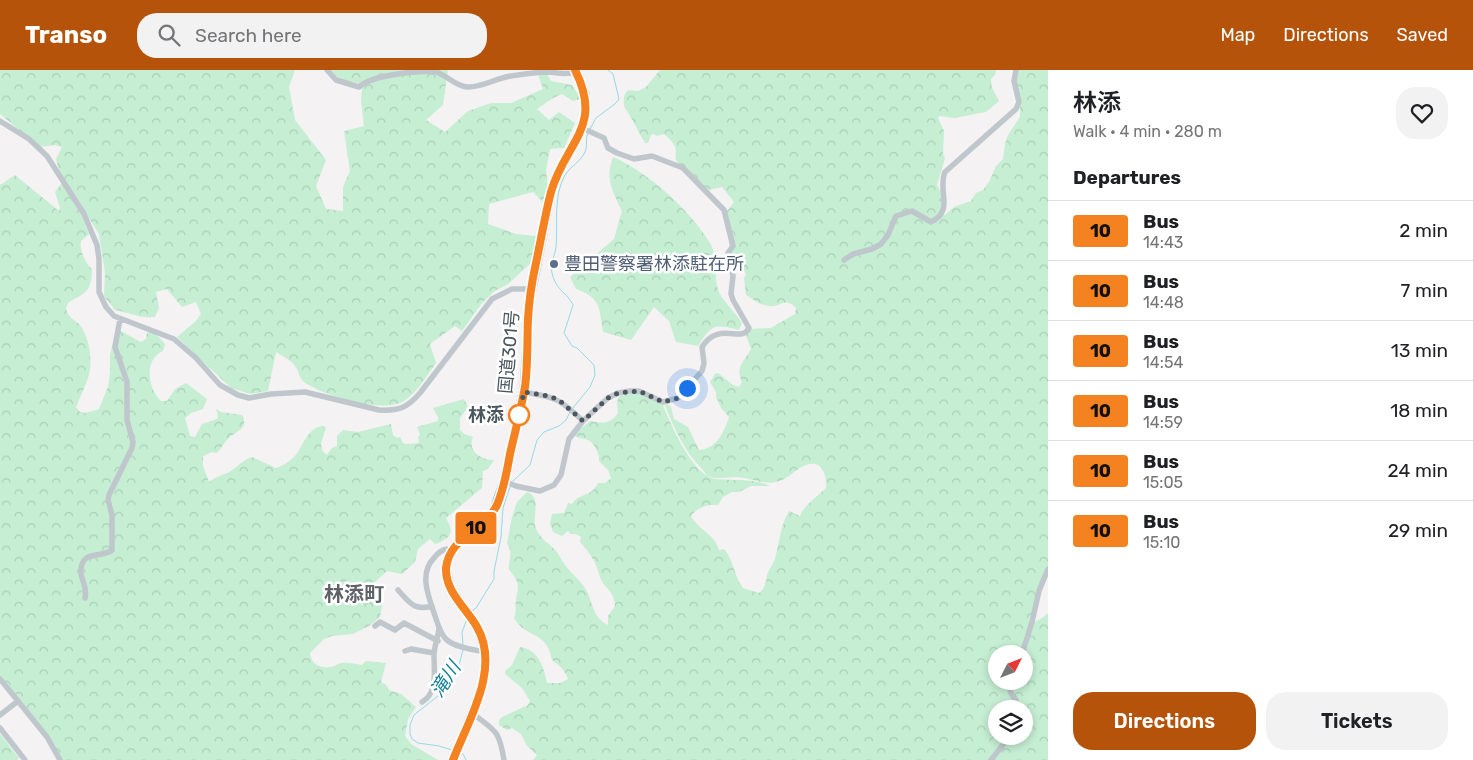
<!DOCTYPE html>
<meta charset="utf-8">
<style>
body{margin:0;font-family:Rubik,"Noto Sans JP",sans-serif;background:#f2f2f2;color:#202124;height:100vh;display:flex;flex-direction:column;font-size:19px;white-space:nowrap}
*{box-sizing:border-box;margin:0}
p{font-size:16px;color:#757577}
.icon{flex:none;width:28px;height:28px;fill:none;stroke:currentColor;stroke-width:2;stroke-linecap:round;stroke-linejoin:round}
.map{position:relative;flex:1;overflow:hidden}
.sheet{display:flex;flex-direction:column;background:#fff;width:425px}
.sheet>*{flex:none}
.badge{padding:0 10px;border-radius:4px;font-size:18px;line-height:32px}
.needle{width:32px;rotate:48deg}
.controls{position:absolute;left:988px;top:575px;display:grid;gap:10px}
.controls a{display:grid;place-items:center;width:45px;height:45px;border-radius:50%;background:#fff;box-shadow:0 2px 8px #0003;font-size:25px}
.you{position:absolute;width:25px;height:25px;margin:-12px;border:4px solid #fff;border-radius:50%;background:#1a73e8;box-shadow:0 0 0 8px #1a73e833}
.map>.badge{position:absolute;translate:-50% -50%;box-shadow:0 0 0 2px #fff}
h2{padding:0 25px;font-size:19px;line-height:45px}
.round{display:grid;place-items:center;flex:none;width:52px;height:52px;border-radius:20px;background:#f2f2f2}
.headline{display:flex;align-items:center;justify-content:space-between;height:85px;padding:0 25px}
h1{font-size:24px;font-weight:600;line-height:38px}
.cta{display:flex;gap:10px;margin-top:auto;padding:10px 25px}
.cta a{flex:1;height:58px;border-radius:20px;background:#b45309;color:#fff;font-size:20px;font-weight:600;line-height:58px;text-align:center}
.cta a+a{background:#f2f2f2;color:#202124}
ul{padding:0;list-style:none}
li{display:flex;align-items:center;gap:15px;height:60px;padding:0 25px;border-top:1px solid #e0e0e0}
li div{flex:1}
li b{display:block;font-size:19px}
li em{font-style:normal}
li .badge{min-width:55px;font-weight:700;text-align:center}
header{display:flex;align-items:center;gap:30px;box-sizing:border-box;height:70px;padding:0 25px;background:#b45309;color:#fff}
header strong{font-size:24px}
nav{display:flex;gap:28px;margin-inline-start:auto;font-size:18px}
.search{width:350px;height:45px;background:#f2f2f2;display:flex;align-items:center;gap:12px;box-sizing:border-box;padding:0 18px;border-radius:20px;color:#757577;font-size:19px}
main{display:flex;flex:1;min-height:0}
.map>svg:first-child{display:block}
.forest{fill:url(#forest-crowns)}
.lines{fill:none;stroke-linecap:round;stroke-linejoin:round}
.stream{stroke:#95d9e8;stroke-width:1}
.minor{stroke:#bfc7cd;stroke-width:5.5}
.trunk{stroke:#a0b4c6;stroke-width:9}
.line-casing{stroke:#fff;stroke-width:11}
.line{stroke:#f58220;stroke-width:8}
.walk{stroke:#4b565f;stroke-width:5;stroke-dasharray:0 9}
.service-dot{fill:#5c6f8a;stroke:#fff;stroke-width:2}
.stop-dot{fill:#fff;stroke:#f58220;stroke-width:2.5}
.labels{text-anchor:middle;stroke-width:5;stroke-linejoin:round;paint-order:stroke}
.service-label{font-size:18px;fill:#4e5e75;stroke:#fff;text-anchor:start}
.street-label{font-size:18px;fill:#4b565f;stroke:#fff}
.stop-label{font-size:18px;font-weight:bold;fill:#4b565f;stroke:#fff;text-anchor:end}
.water-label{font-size:19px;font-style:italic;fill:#158198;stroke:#fff}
.quarter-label{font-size:20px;font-weight:bold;fill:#5f6367;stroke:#fff}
</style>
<header>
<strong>Transo</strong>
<div class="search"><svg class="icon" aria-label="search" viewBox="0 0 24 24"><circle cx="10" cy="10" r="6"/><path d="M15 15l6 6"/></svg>Search here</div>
<nav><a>Map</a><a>Directions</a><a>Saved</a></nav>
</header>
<main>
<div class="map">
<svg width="1048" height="690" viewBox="0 0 1048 690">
<defs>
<pattern id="forest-crowns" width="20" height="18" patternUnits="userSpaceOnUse" patternTransform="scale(1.25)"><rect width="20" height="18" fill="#c5eed3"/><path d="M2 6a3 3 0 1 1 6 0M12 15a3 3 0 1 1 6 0" fill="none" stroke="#abceb8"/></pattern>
</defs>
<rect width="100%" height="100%" fill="#f4f2f2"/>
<path class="forest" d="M0 0H295L289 17 295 50 326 90 316 116 326 139 343 141V117L350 101 344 61 364 56 361 32 362 18 359 13C346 12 338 11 331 0H448L443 35 426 50 445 62 468 41 491 33H511L543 19 538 4H547L551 11 572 15 581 29 573 31 562 24 553 28 537 39 549 50 559 42 575 53 564 78 550 79 546 100 549 127 544 133 533 122 489 134 488 154 516 164 536 166 532 192 508 214 495 221 482 233 462 261 455 256 430 274 436 293C427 305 417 323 404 331 383 344 324 326 304 312 299 308 299 301 295 296 291 290 282 286 276 282L268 321 250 324 231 318 177 267 196 251 201 244 196 232 182 237 167 219 156 222 159 238 155 247C141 249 128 242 115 240L104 226 105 203 99 164 59 101 56 89 62 77 54 75 40 77 0 44Z
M660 0H996L995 5 991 9 992 18 999 31 986 42 955 48 940 46 938 48 944 61 943 84 945 88 937 115 942 124 941 143 945 145 954 137 971 131 976 123 983 120 989 112 996 96 1003 89 1005 74 1008 65 1020 47V28L1016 15 1017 0H1048V496L1021 584H996V611H1010L1015 639H996V666H1009L990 690H533L537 685 527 676 521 664 512 658 507 660 499 655V650L502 647 528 635 530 631 522 618 505 604V601L512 595 520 577C538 579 544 597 547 613H560L568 609C565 600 559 595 552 590 546 559 527 570 514 548 517 541 515 535 516 528 520 513 518 512 509 499 508 490 514 482 507 474L512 447 517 432 527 422C543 428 531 447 536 459 541 469 547 472 554 479 559 483 561 490 565 495 571 503 579 509 585 518 593 531 592 548 608 555V546L615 536C614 519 603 518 600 507 596 492 591 484 580 472L581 467 576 464H571L568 461 562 466 553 462 550 454 552 444 564 443 568 433 572 434C577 425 587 426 593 420 595 418 597 415 598 413H605L611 408 608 400 599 391C600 384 594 373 588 370 582 368 578 368 573 365L590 351C602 353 610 355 618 343L617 332 619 326 637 323 662 333C670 353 693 407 716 409 735 411 752 408 770 416H751L739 422H732L723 427 718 435C708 434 696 438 691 446 698 460 715 464 719 480L724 479C734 490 734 507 743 518L759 523C766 517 765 514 767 506 768 500 773 495 775 489 779 474 781 453 789 441L800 446C804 435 817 427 826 418 827 405 822 389 806 395 795 399 788 410 776 412 762 415 749 407 735 407 727 407 715 410 708 406 705 404 705 402 703 400 685 383 674 358 665 335L667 334 671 337 674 349 688 357 699 380C717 379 724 362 729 347L721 338 716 327V322L710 312 715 304 718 303 733 315 739 317 742 312C735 297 744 292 751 279L746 265 750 259 771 258 795 244 796 238C784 226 781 238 769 236 760 235 754 230 746 225L744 208 746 204C742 197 744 192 742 185L730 188 727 141 734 132 722 117 708 120 678 93C674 88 676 87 676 81 676 75 669 68 664 64L657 66 654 64 651 65 648 73H645C638 61 633 50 625 38 623 35 624 30 624 26L628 20 638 21 646 17Z
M613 87C648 102 690 140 710 173 718 186 713 208 719 222 721 228 737 245 742 253L739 260C714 254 712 254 698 276L676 272 669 251 654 237 631 270 603 262C599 239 602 228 576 219L570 207 614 169 622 141C612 120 605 110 613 87Z
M15 105 59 141 60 138 55 122 62 113 82 146 89 164 81 171C79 179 85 193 92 199 92 220 86 223 69 232L66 238C69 251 77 249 82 258 90 272 93 293 88 308 85 317 80 327 76 337L80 342 85 343 99 339 108 317 110 303V285L116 259C124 262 133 268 141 272L146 269 147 263 150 262 156 264 165 274 163 281C143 290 148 319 161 331H167L175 319 186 313 207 329 203 339 191 343 185 348 190 366 195 367 202 354 217 349 218 346 216 339 221 342 242 345C250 360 234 361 227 370 223 374 221 379 217 383L212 382 203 386V396L209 412C216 406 224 405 231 401 238 396 243 390 252 387L276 398C282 396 289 392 294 387 303 378 307 356 324 356L326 358 321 373 322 380 327 385 332 378 337 376V366L343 360 358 362 391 354 393 365 397 368 400 367 403 373 406 374 419 373 418 367 420 365 417 357 438 351V347L433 338 464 329 468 337 460 348V360L464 364 473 367C467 381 481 390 494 390L488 399 483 401 482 418 446 448C452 459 454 465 442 471 439 473 437 474 435 474L430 469 418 479 415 492 402 504 387 501 375 512 376 523 382 534 380 547 369 556 353 564 332 566 324 569 310 583C311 593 319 599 330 597 334 597 337 594 341 593 349 592 355 594 362 595L366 591 386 593 381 612 387 616 389 620 401 624 416 637 408 649 405 666 411 674 438 690H62L0 607V115C6 112 9 108 15 105Z
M1048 543V690H992L1011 666H1024V639H1016L1012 625 1011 611H1024V584L1033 553 1042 548Z
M0 664 19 688 17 690H0Z"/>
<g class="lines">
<path class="stream" d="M590 59 596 48 615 34 619 29 613 4 608 0
M572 339 590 317 595 305 594 295 577 278 572 276 564 263 573 235C567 222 556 221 552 203 550 195 555 185 556 177 558 153 553 127 565 105 571 96 581 91 585 82 588 75 585 69 588 63
M513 411 530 395 537 370 544 362 559 356 566 350 570 342
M472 541 476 538 494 509V501L501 467 503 438 510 417
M463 576 462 562 467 549
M452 680 439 676 418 673 412 669 410 664V655L414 645 438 626 447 609 459 595 463 580
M460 683 463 684 466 690"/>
<path class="minor" d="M327 0 336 10 359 17C371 5 420 0 436 2 448 6 455 16 467 17 481 18 496 8 511 6 524 4 537 2 549 2 558 3 567 5 576 2
M0 51 29 69 47 86 84 144 97 175 99 189V222L106 237 114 246 174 269 196 288 220 315 238 325 249 328 271 324 305 322 379 340C399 341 407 338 420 323L492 229 512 219H532
M844 190 853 184 872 179 881 174 888 165 896 146 912 141 931 152C955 140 937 121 945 102L1016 39 1019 32 1014 11 1016 0
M523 322C556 327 560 329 583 351
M504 411 516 416 540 421 554 415 561 405 569 369 583 351 599 336 608 328 618 323 630 321H639L663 332 678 328 702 301 704 293 702 277C719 250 741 274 749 258L733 230 731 224 733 206 728 183 733 176 724 140 683 98 652 86 634 89 617 83 608 78 604 68 582 58
M452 481 447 479C441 480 438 483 434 488 419 503 428 525 434 543 437 551 439 561 445 568 452 577 474 580 485 582
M398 520C410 533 414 541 432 536
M85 528C88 515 79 508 81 498 84 480 102 488 112 480V445L108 430 109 425 132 378 133 372 127 350V312L115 277 120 249
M375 556 380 552 395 560 404 553 438 571
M405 581 411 579 434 583
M1022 584 1032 552 1039 521 1048 499
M0 609 47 667 60 690
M1010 611C1008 620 1011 624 1016 630V639
M422 632C438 623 434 601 434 585 434 577 438 568 439 558
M472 643C495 661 499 659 504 690
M0 645 18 631
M0 658 25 690
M991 690 1010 666"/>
<path class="trunk" d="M453 690 481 620 485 603 486 589 481 566 474 552 450 517 446 498 449 486 455 476 486 450 494 439 504 411 524 318 530 230 551 123 557 104 582 58 586 39 585 23 575 0"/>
</g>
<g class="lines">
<g class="line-casing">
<path id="line" d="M453 690C468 651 501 599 477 557 467 539 445 522 446 498 449 467 485 460 497 435 504 419 507 401 510 384 515 362 521 339 525 317 528 295 527 271 528 249 529 230 532 211 536 193 541 170 545 145 551 122 565 72 604 58 575 0"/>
</g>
<use href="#line" class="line"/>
<path class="walk" d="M519 345 524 322 549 326 559 330 583 351 608 328 618 323 639 321 663 332 678 328 687 318"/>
</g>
<circle class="service-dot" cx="554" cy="194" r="5"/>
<circle class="stop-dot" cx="519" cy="345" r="10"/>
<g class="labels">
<g class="service-label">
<text x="564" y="200">豊田警察署林添駐在所</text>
</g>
<g class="street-label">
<text transform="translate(509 282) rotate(-85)" y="6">国道301号</text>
</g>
<g class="stop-label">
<text x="504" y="351">林添</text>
</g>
<g class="water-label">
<text transform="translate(445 609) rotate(-57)" y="7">滝川</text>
</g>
<g class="quarter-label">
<text x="354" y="531">林添町</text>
</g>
</g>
</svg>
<div class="controls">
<a><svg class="needle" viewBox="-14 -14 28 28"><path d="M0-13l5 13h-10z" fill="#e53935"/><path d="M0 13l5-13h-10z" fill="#757577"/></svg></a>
<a><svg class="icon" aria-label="layers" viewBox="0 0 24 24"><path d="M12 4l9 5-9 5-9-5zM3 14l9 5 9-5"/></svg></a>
</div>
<div class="you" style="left:687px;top:318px"></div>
<b class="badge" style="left:476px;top:458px;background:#f58220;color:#111">10</b>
</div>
<section class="sheet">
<div class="headline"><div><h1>林添</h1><p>Walk · 4 min · 280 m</p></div><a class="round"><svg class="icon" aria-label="heart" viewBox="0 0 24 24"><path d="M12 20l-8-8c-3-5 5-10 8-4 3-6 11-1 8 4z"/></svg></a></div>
<h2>Departures</h2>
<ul>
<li><span class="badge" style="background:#f58220;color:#111">10</span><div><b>Bus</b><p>14:43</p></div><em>2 min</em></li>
<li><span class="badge" style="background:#f58220;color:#111">10</span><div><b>Bus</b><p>14:48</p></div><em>7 min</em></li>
<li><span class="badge" style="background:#f58220;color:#111">10</span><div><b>Bus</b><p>14:54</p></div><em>13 min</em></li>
<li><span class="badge" style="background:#f58220;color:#111">10</span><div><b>Bus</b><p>14:59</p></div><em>18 min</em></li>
<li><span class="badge" style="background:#f58220;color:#111">10</span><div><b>Bus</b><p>15:05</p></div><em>24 min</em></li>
<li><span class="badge" style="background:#f58220;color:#111">10</span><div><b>Bus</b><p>15:10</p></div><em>29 min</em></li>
</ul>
<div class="cta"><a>Directions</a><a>Tickets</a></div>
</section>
</main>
